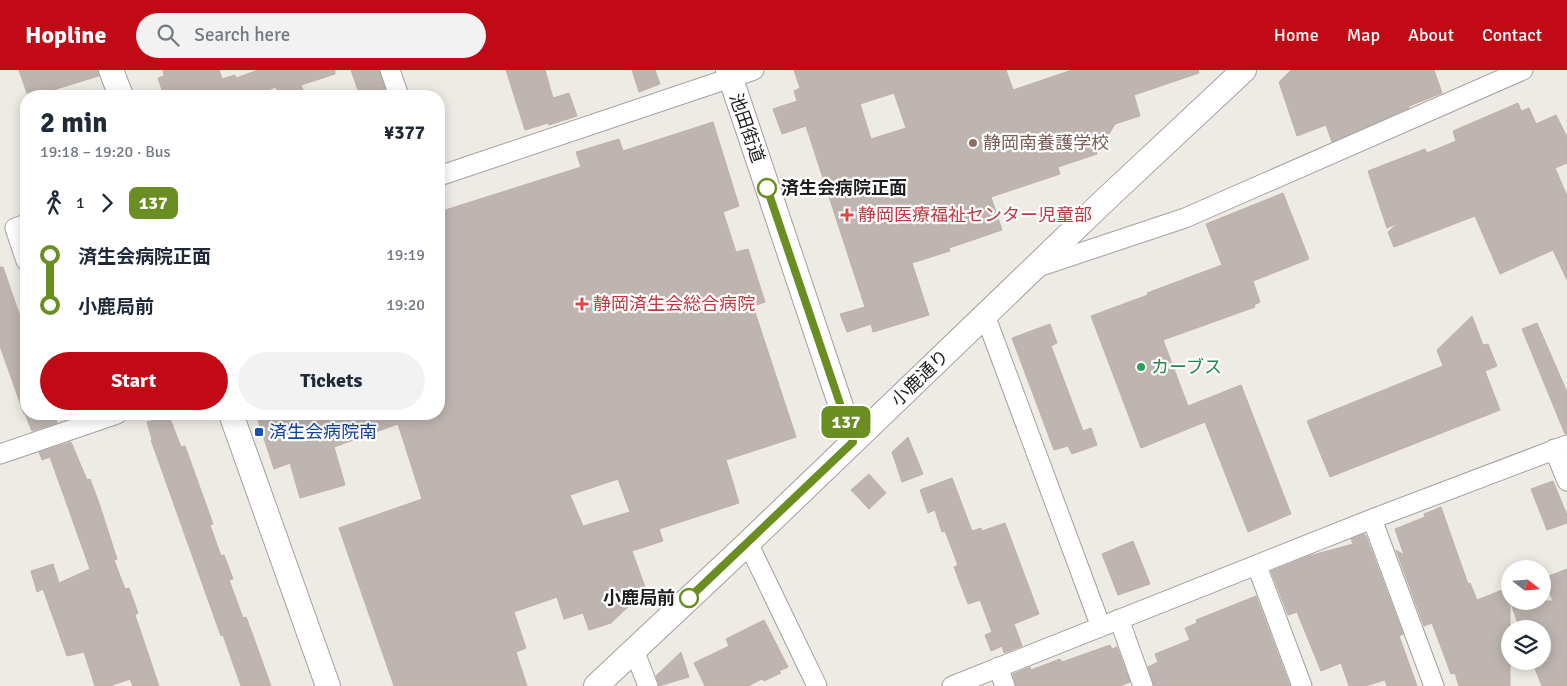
<!DOCTYPE html>
<meta charset="utf-8">
<style>
body{margin:0;font-family:Signika,"Noto Sans JP",sans-serif;background:#f2f2f3;color:#1f2937;height:100vh;display:flex;flex-direction:column;font-size:19px;white-space:nowrap}
*{box-sizing:border-box;margin:0}
p{font-size:16px;color:#747a83}
.icon{flex:none;width:28px;height:28px;fill:none;stroke:currentColor;stroke-width:2;stroke-linecap:round;stroke-linejoin:round}
.map{position:relative;flex:1;overflow:hidden}
.details{position:absolute;left:20px;top:20px;width:425px;height:330px;display:flex;flex-direction:column;background:#fff;border-radius:20px;box-shadow:0 2px 12px #0003}
.details>*{flex:none}
.badge{padding:0 10px;border-radius:8px;font-size:18px;line-height:32px}
.needle{width:32px;rotate:107deg}
.controls{position:absolute;left:1501px;top:490px;display:grid;gap:10px}
.controls a{display:grid;place-items:center;width:50px;height:50px;border-radius:50%;background:#fff;box-shadow:0 2px 12px #0003;font-size:25px}
.map>.badge{position:absolute;translate:-50% -50%;box-shadow:0 0 0 2px #fff}
.legs{display:flex;align-items:center;gap:8px;height:55px;padding:0 20px;font-size:16px}
.legs p{margin-inline-start:auto}
.overview{display:flex;align-items:center;justify-content:space-between;height:85px;padding:0 20px}
h1{font-size:28px;font-weight:700;line-height:38px}
.button{display:flex;gap:10px;margin-top:auto;padding:10px 20px}
.button a{flex:1;height:58px;border-radius:30px;background:#c10a15;color:#fff;font-size:20px;font-weight:700;line-height:58px;text-align:center}
.button a+a{background:#f2f2f3;color:#1f2937}
ul{padding:0 20px;list-style:none}
li{display:flex;align-items:center;gap:18px;height:50px;font-size:19px}
li i{display:grid;place-items:center;width:8px;height:100%;margin:0 6px;background:currentColor}
li i::after{content:'';width:12px;height:12px;margin:-6px;border:4px solid;border-radius:50%;background:#fff}
li p{margin-inline-start:auto}
li:first-child i{background:linear-gradient(#0000 50%,currentColor 0)}
li:last-child i{background:linear-gradient(currentColor 50%,#0000 0)}
header{display:flex;align-items:center;gap:30px;box-sizing:border-box;height:70px;padding:0 25px;background:#c10a15;color:#fff}
header strong{font-size:24px}
nav{display:flex;gap:28px;margin-inline-start:auto;font-size:18px}
.search{width:350px;height:45px;background:#f2f2f3;display:flex;align-items:center;gap:12px;box-sizing:border-box;padding:0 18px;border-radius:28px;color:#747a83;font-size:19px}
.map>svg:first-child{display:block}
.building{fill:#beb5b0;stroke:#bfb0a7;fill-rule:evenodd}
.lines{fill:none;stroke-linecap:round;stroke-linejoin:round}
.minor-casing{stroke:#a1a1a1;stroke-width:21}
.tertiary-casing{stroke:#a1a1a1;stroke-width:26}
.minor{stroke:#fff;stroke-width:19}
.tertiary{stroke:#fff;stroke-width:24}
.line-1-casing{stroke:#fff;stroke-width:11}
.line-1{stroke:#6b8e23;stroke-width:8}
.education-dot{fill:#8d6e63;stroke:#fff;stroke-width:2}
.stop-1-dot{fill:#fff;stroke:#6b8e23;stroke-width:2.5}
.health-dot{fill:#e0444e;stroke:#fff;stroke-width:2}
.leisure-dot{fill:#2e9e5b;stroke:#fff;stroke-width:2}
.transit-dot{fill:#1a4fb4;stroke:#fff;stroke-width:2}
.labels{text-anchor:middle;stroke-width:4.5;stroke-linejoin:round;paint-order:stroke}
.street-label{font-size:18px;fill:#1d1d1d;stroke:#fff}
.education-label{font-size:18px;fill:#785e54;stroke:#fff;text-anchor:start}
.stop-label{font-size:18px;font-weight:bold;fill:#1d1d1d;stroke:#fff;text-anchor:start}
.health-label{font-size:18px;fill:#be3a42;stroke:#fff;text-anchor:start}
.leisure-label{font-size:18px;fill:#27864d;stroke:#fff;text-anchor:start}
.transit-label{font-size:18px;fill:#164399;stroke:#fff;text-anchor:start}
</style>
<header>
<strong>Hopline</strong>
<div class="search"><svg class="icon" aria-label="search" viewBox="0 0 24 24"><circle cx="10" cy="10" r="6"/><path d="M15 15l6 6"/></svg>Search here</div>
<nav><a>Home</a><a>Map</a><a>About</a><a>Contact</a></nav>
</header>
<div class="map">
<svg width="1567" height="616" viewBox="0 0 1567 616">
<rect width="100%" height="100%" fill="#eeeae4"/>
<path class="building" d="M19 0H98L99 6 56 19 59 26H28Z
M163 0H219L222 9 235 5 236 8 258 0H335V4L301 15 303 20 287 26H279L276 17 251 26H164L158 8 164 6Z
M351 0H379L387 26H360Z
M506 0H545L553 28 569 23 577 46 549 55 548 53 525 60Z
M632 0H655L660 14 639 22Z
M794 0H1006L1013 20 1072 0H1198L1199 3 1134 25 1140 46 1115 54 1109 64 1093 72 1097 84 1058 97 1060 104 991 127 1002 160 949 178 950 181 912 193 929 245 873 262 871 254 847 262 840 244 865 237 806 56 782 64 773 39 797 31 794 21 800 18ZM894 23 906 58 871 69 860 34Z
M1291 0H1434L1442 23 1409 36V38L1332 72 1326 55 1297 66 1279 12Z
M1518 33 1521 41 1529 38 1536 54 1556 45 1567 67V93L1555 98 1567 126V210L1553 180 1500 204 1475 146 1394 177 1388 162 1398 153 1387 158 1368 101 1425 79 1427 83 1456 71 1453 61Z
M713 52 739 136 723 142 736 182 748 179 765 232 753 236 796 367 726 390 739 433 659 459 663 471 632 481 646 520 611 553 589 560 583 543 564 549 557 527 514 542 526 578 516 582 527 616H394L339 458 422 429 398 354 334 377 345 415 300 428 290 393 274 399 256 344H439V142L581 97 576 82 619 69 623 81ZM618 409 630 442 583 456 570 425Z
M1283 123 1309 189 1253 211 1260 232 1254 235 1255 237 1163 270 1188 336 1241 315 1291 444 1248 462 1205 352 1141 378 1091 246 1148 225 1147 223 1222 195 1206 154Z
M0 197H3L26 264V343L24 344 0 276Z
M1472 246 1483 275 1488 274 1497 296 1485 301 1500 340 1330 407 1307 351 1443 296 1437 280Z
M1537 253 1567 322V364H1565L1522 259Z
M1050 254 1057 273 1051 276 1083 361 1091 358 1097 375 1072 384 1068 376 1054 380 1012 268Z
M25 344H54L57 353 32 361Z
M169 346 181 377 185 376 213 454 210 455 221 486 224 485 233 509 229 510 243 548 246 547 252 563 271 616H241L223 565 221 566 151 370 152 369 147 352Z
M908 367 923 404 902 412 892 382Z
M71 372 87 410 90 409 99 433 117 489 114 490 125 519 129 518 138 543 135 545 159 616H133L130 609 110 616H95L84 582 67 586 43 519 37 522 31 501 53 494 59 513 90 499 50 387 42 390 39 382Z
M869 404 886 423 869 439 851 420Z
M952 408 972 461 981 458 982 461 1005 453 1039 544 1014 554 1022 576 1004 583 1002 576 991 581 985 565 992 562 980 530 968 534 954 497 958 495 945 461 942 462 935 440 928 443 920 420Z
M1553 411 1567 445V453L1547 460 1531 419Z
M1441 437 1468 514 1470 513 1477 530 1510 517V616H1459L1455 603 1451 604 1432 553 1424 556 1396 480 1404 485 1395 459 1425 447 1424 444Z
M1364 464 1366 466 1403 564 1399 566 1417 616H1387L1385 610 1365 616H1349L1341 593 1321 601 1297 542 1288 545 1271 501 1309 486 1353 474 1351 469Z
M1133 471 1150 514 1118 525 1102 484Z
M1567 499V616H1542L1532 591H1542V559H1520L1510 531H1553L1544 508Z
M1256 526 1290 616H1154L1148 597 1158 592 1155 584 1190 570 1185 558 1197 553 1196 550Z
M764 550 788 597 779 601 781 603 764 611 762 609 748 616H705L694 593 729 576 726 569Z
M1110 575 1112 579 1117 577 1130 612 1120 616H1016L1013 604 1030 597 1031 600 1060 589 1062 592Z
M681 582 689 607 659 616 656 606Z"/>
<g class="lines">
<g class="minor-casing">
<path id="minor" d="M390 0 399 26
M439 106 754 0
M26 154 15 158 26 191
M1035 198 1185 148 1523 0
M985 245 1101 557
M1554 379 1567 411
M0 384 117 344
M1372 449 1434 616
M748 473 817 616
M1257 496 1302 616
M1119 549 1143 616
M634 580 648 616
M998 597 1005 616
M952 616 1372 449 1567 375"/>
</g>
<g class="tertiary-casing">
<path id="tertiary" d="M111 0 121 26
M728 0 853 372
M231 344 328 616
M596 616 748 473 1106 129 1244 0"/>
</g>
<use href="#minor" class="minor"/>
<use href="#tertiary" class="tertiary"/>
</g>
<g class="lines">
<g class="line-1-casing">
<path id="line-1" d="M689 528 853 372 767 118"/>
</g>
<use href="#line-1" class="line-1"/>
</g>
<circle class="education-dot" cx="973" cy="73" r="5"/>
<g class="stop-1-dot">
<circle cx="767" cy="118" r="9"/>
<circle cx="689" cy="528" r="9"/>
</g>
<g class="health-dot">
<path d="M844.5 137.5h5v5h5v5h-5v5h-5v-5h-5v-5h5z"/>
<path d="M579.5 226.5h5v5h5v5h-5v5h-5v-5h-5v-5h5z"/>
</g>
<circle class="leisure-dot" cx="1141" cy="297" r="5"/>
<rect class="transit-dot" x="254" y="357" width="10" height="10" rx="2.5"/>
<g class="labels">
<g class="street-label">
<text transform="translate(747 58) rotate(71)" y="6">池田街道</text>
<text transform="translate(920 308) rotate(-44)" y="6">小鹿通り</text>
</g>
<g class="education-label">
<text x="983" y="79">静岡南養護学校</text>
</g>
<g class="stop-label">
<text x="781" y="124">済生会病院正面</text>
<text x="675" y="534" text-anchor="end">小鹿局前</text>
</g>
<g class="health-label">
<text x="858" y="151">静岡医療福祉センター児童部</text>
<text x="593" y="240">静岡済生会総合病院</text>
</g>
<g class="leisure-label">
<text x="1151" y="303">カーブス</text>
</g>
<g class="transit-label">
<text x="269" y="368">済生会病院南</text>
</g>
</g>
</svg>
<div class="controls">
<a><svg class="needle" viewBox="-14 -14 28 28"><path d="M0-13l5 13h-10z" fill="#e53935"/><path d="M0 13l5-13h-10z" fill="#747a83"/></svg></a>
<a><svg class="icon" aria-label="layers" viewBox="0 0 24 24"><path d="M12 4l9 5-9 5-9-5zM3 14l9 5 9-5"/></svg></a>
</div>
<b class="badge" style="left:846px;top:352px;background:#6b8e23;color:#fff">137</b>
<section class="details">
<div class="overview"><div><h1>2 min</h1><p>19:18 – 19:20 · Bus</p></div><b>¥377</b></div>
<div class="legs"><svg class="icon" aria-label="walk" viewBox="0 0 24 24"><circle cx="13" cy="4" r="2"/><path d="M13 8l-2 6 4 7M11 14l-3 7M7 12l3-4h3l4 4"/></svg>1<svg class="icon" aria-label="forward" viewBox="0 0 24 24"><path d="M9 5l7 7-7 7"/></svg><b class="badge" style="background:#6b8e23;color:#fff">137</b></div>
<ul>
<li><i style="color:#6b8e23"></i><b>済生会病院正面</b><p>19:19</p></li>
<li><i style="color:#6b8e23"></i><b>小鹿局前</b><p>19:20</p></li>
</ul>
<div class="button"><a>Start</a><a>Tickets</a></div>
</section>
</div>
